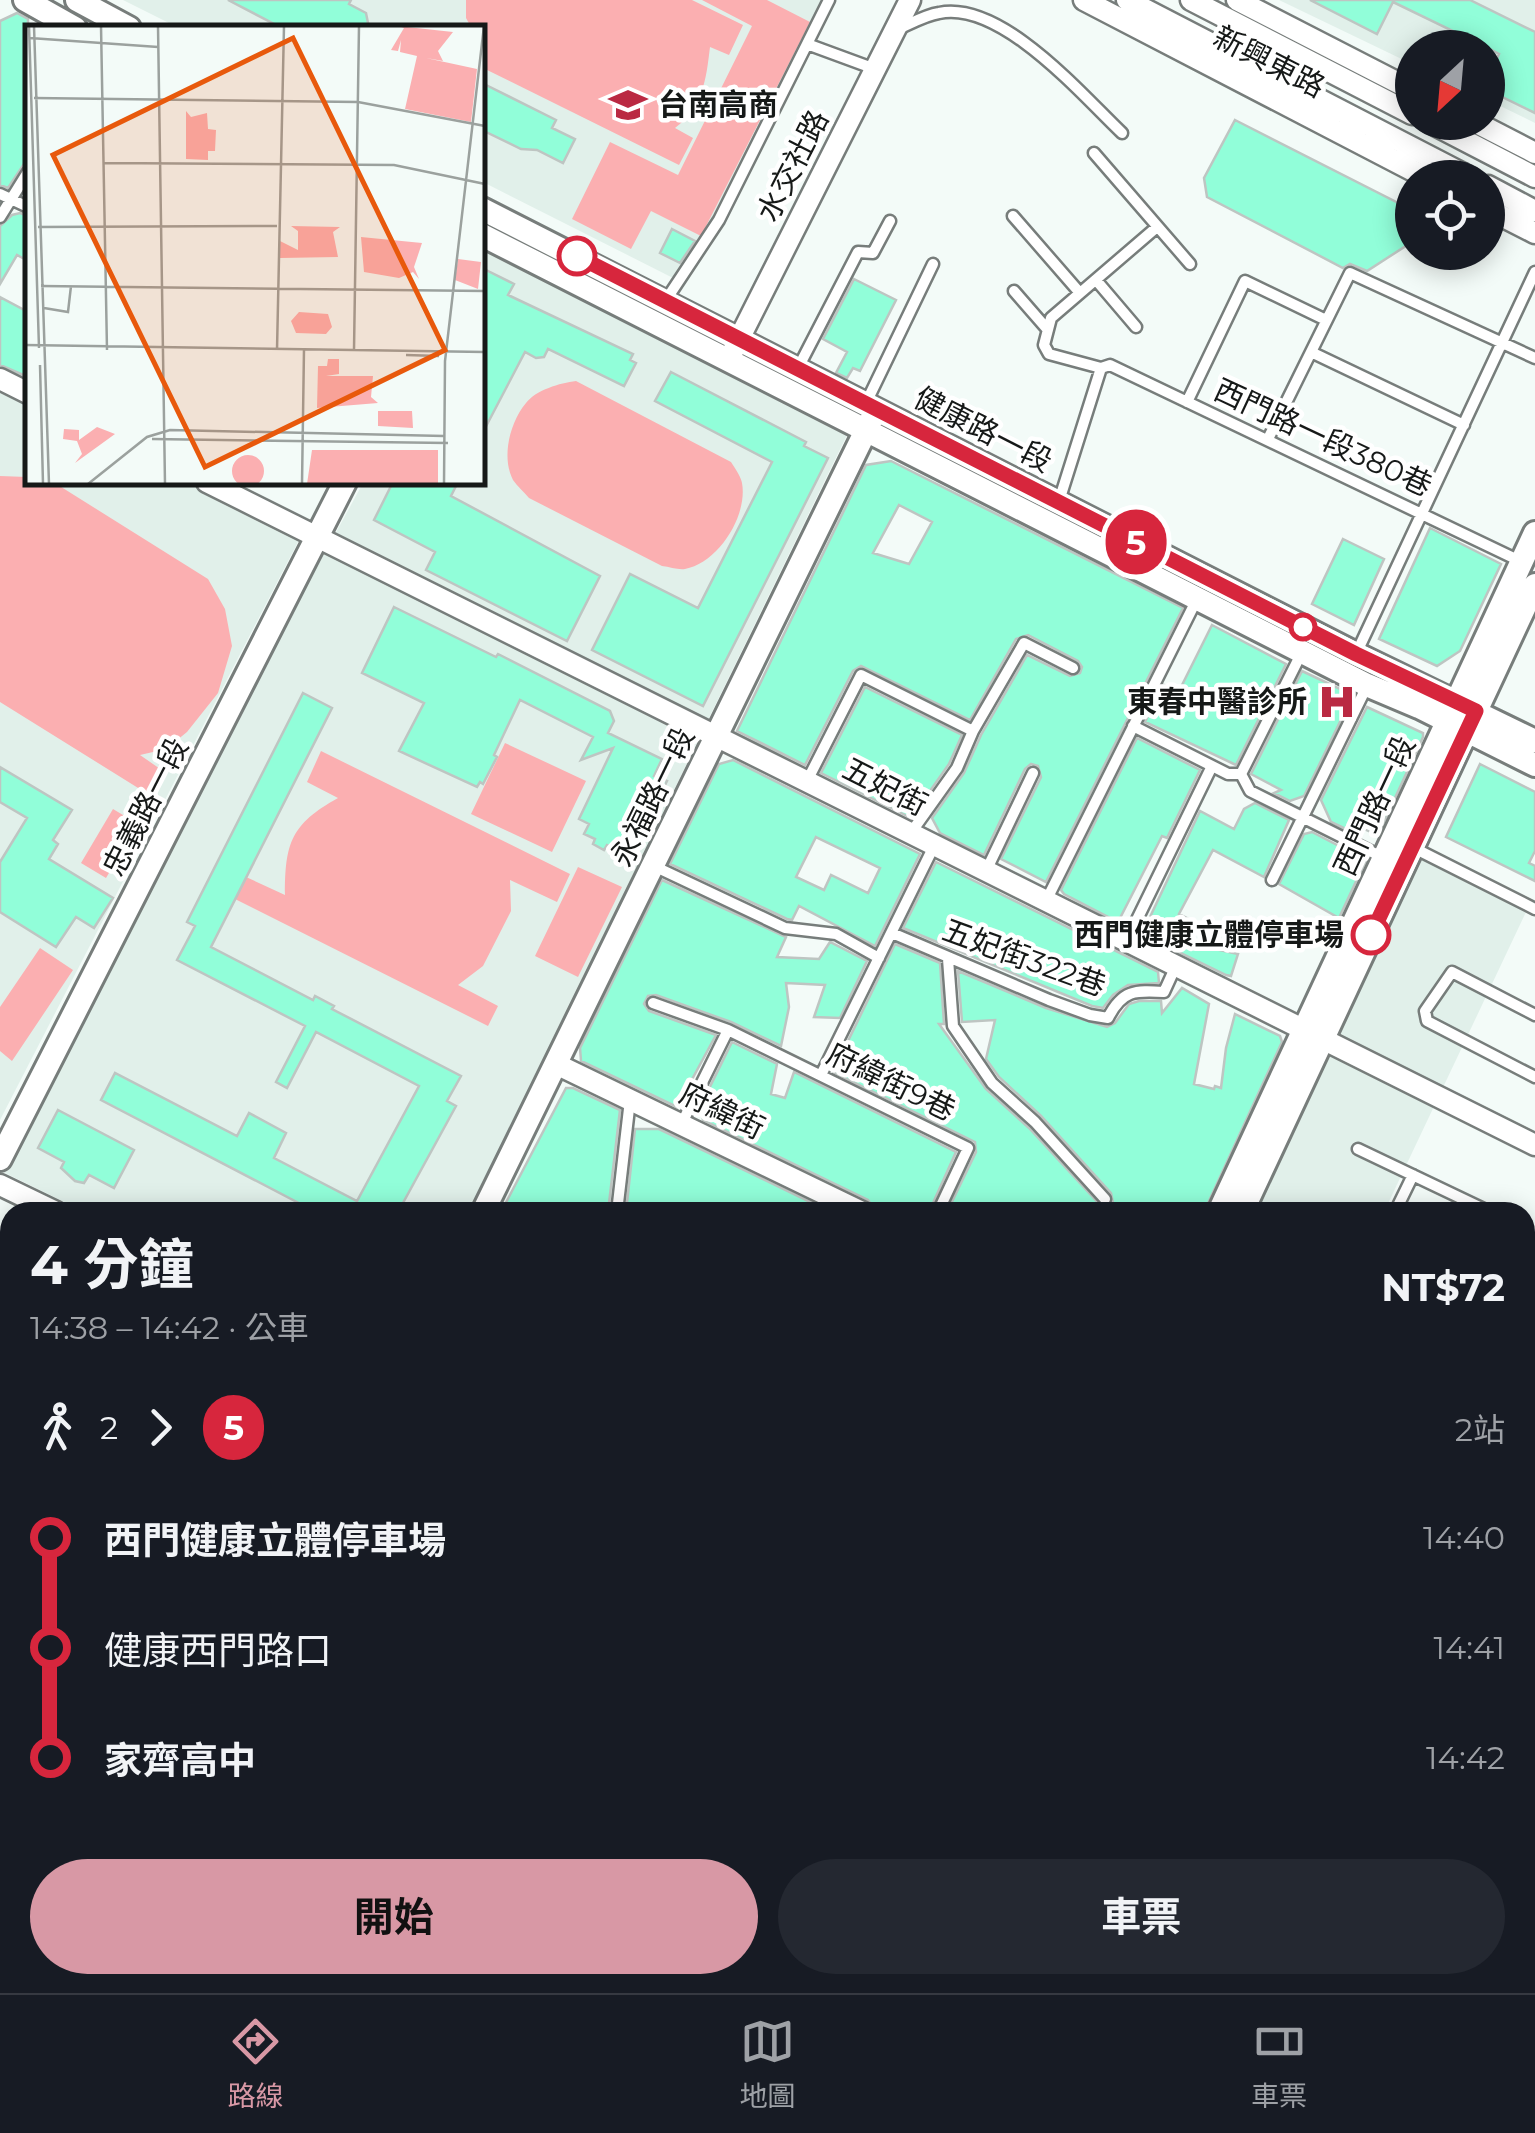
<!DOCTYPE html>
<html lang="zh-TW">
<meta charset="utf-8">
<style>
body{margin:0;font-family:Montserrat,"Noto Sans TC",sans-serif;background:#242831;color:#f1f3f6;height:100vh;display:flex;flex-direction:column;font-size:38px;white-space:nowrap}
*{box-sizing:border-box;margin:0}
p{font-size:32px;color:#9ea1a6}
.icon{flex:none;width:55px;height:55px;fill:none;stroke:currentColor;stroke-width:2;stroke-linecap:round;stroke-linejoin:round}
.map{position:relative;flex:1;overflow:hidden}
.side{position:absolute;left:0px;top:1202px;width:1535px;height:792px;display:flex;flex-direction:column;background:#171b24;border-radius:30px 30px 0 0;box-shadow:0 5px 25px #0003}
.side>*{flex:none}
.badge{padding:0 20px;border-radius:32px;font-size:35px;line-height:65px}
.needle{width:65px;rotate:206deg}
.tools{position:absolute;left:1395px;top:30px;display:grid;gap:20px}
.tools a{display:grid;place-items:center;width:110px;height:110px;border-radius:50%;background:#171b24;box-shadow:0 5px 25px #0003;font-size:50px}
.map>.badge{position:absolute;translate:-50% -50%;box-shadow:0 0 0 5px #fff}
.legs{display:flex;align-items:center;gap:15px;height:110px;padding:0 30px;font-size:32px}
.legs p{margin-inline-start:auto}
.headline{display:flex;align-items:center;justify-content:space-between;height:170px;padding:0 30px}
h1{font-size:55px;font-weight:700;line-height:75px}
.button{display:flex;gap:20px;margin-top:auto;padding:20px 30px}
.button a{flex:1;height:115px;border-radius:60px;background:#d898a5;color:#111;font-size:40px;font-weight:700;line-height:115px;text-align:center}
.button a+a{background:#242831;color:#f1f3f6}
ul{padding:0 30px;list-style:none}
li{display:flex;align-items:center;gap:35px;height:110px;font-size:38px}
li i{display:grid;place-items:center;width:15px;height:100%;margin:0 12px;background:currentColor}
li i::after{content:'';width:25px;height:25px;margin:-12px;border:8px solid;border-radius:50%;background:#171b24}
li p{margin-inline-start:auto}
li:first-child i{background:linear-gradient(#0000 50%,currentColor 0)}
li:last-child i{background:linear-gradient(currentColor 50%,#0000 0)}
.tabs{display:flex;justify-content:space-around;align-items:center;height:140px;border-top:2px solid #363941;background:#171b24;font-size:28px;color:#9ea1a6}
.tabs a{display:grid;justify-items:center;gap:5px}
.tabs .current{color:#d898a5}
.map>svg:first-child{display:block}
.built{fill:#e1f0ea}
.green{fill:#fbafb1}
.building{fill:#91fed9;stroke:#bec5c2;stroke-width:2.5;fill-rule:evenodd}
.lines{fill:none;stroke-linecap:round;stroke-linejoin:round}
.service-casing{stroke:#777d7b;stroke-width:15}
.minor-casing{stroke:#777d7b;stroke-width:25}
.tertiary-casing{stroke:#777d7b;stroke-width:28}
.service{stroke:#fff;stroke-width:10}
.minor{stroke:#fff;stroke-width:20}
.tertiary{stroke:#fff;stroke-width:22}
.line-1-casing{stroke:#fff;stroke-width:22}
.line-1{stroke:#d7263d;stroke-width:15}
.stop-1-dot{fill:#fff;stroke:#d7263d;stroke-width:5}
.labels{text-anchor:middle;stroke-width:9;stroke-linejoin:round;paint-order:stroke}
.street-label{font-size:30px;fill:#161918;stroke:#fff}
.poi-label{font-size:30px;font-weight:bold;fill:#161918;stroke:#fff;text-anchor:start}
.stop-label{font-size:30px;font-weight:bold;fill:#161918;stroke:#fff;text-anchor:end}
.inset-road{fill:none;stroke:#9ba19e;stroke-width:2.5}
.view{fill:#e8590c;fill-opacity:0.15;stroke:#e8590c;stroke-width:5}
.inset-edge{fill:none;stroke:#161918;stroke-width:5}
</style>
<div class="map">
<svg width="1535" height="1993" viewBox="0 0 1535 1993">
<rect width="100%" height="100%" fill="#f3fbf8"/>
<path class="built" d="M123 0H825L716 220 677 280 483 182 482 28 177 27Z
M1279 0H1535V123L1488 100V48H1412V64Z
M489 247 849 431 707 722 334 536 363 483 482 482V259Z
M0 388 27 402 28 482 188 483 300 538 0 1120Z
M322 552 699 738 471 1212H85L3 1172Z
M1419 857 1527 910 1384 1212H1255Z
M0 1924 10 1930V1985H60L56 1993H0Z
M89 1985H1027L1024 1993H85Z"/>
<path class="green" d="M466 0H692L743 25 729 55 710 47C706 80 703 107 675 128L693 138 679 165 483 68 482 28 471 27 466 18Z
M702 0H767L810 22 701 236 651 211 631 249 572 219 610 142 678 175 752 26Z
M576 381 731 462C735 468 741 477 742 483 748 516 718 563 685 569 678 570 670 567 662 566L529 498C524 492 517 486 513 480 501 457 510 422 526 403 536 390 560 383 576 381Z
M0 476 27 477 28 482 58 485 208 579 225 609 232 646 218 693 187 732 166 749 140 755 166 773 151 796 0 702Z
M505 743 586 781 552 852 471 814Z
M321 751 570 874 557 902 510 880 511 911 483 966 458 985 498 1006 488 1026 235 899 246 877 285 895C285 843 291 824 338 798L307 782Z
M113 809 138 824 106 878 81 863Z
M578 867 622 887 578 977 535 956Z
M40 948 73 970 12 1061 0 1051V1007Z"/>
<path class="building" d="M228 0H351L349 4 366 13 369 28H282Z
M1310 0H1470L1535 32V113L1488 90V77L1499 54 1488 48 1393 2 1377 34Z
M17 13 28 19V158L8 188 0 185V21Z
M482 83 556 120 552 128 575 139 563 163 537 150 521 149 482 130Z
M1235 120 1412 210V242L1367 271 1350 264 1343 268 1207 197 1204 178Z
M20 213 28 216V261L17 255 0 284V226L12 215Z
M672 229 695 241 680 263 660 253Z
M482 268 514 284 508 295 633 354 630 360 636 363 624 386 548 349 544 357 536 358 525 352 482 434Z
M854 279 896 300 860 371 853 368 847 378 836 373 847 352 823 339Z
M0 297 28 312V377L0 365Z
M671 372 806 442 804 446 828 458 703 706 592 650 630 574 698 608 772 462 655 401Z
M891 461 1183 608 1046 882 1001 859 1041 777 1038 766 1031 764 1025 769 984 855 940 833 932 818 964 773 981 735 1027 655 1070 676 1080 673 1082 667 1078 661 1028 635 1016 639 970 720 861 666 853 671 805 765 737 731 866 465ZM899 505 932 522 909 564 873 553Z
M393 482H458L451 496 600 576 567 641 426 570 435 552 374 520Z
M1430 528 1501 564 1460 651 1437 666 1379 639Z
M1343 539 1384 559 1354 625 1312 604Z
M394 607 496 657 498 654 610 711 614 721 608 733 662 759 654 776 667 781 635 848 625 843 621 851 607 845 604 850 593 844 595 839 584 834 589 824 579 819 613 748 581 760 593 737 520 700 494 755 497 757 483 784 480 782 477 787 399 751 424 703 362 673Z
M1212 625 1286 664 1236 765 1145 722 1164 685 1178 693Z
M1302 671 1353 695 1304 796 1290 801 1274 793 1281 790 1251 774Z
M865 687 962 735 949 764 911 818 821 773Z
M303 693 332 708 211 947 313 1000 315 996 334 1006 332 1009 461 1076 447 1101 456 1106 398 1212H316L101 1100 115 1073 237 1136 249 1113 286 1133 274 1158 357 1201 419 1086 316 1032 287 1088 276 1082 305 1026 177 960 195 926 187 922Z
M1367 707 1423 733V737L1378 835 1353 824 1350 831 1331 822 1321 800Z
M1137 738 1200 770 1167 838 1162 836 1118 922 1064 894 1061 890Z
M733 760 920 854 875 946 799 906 792 920 787 919 670 864 719 764ZM816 837 880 868 868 893 831 875 824 890 796 877Z
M1480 764 1535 792V851L1529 863 1535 866V881L1446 837Z
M0 767 72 810 53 840 58 844 49 859 113 898 94 928 76 917 56 947 0 912V862L27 818 0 802Z
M1255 803 1289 820 1264 877 1213 850 1179 914 1193 921 1183 942 1238 954 1231 976 1226 975 1142 934 1200 811 1234 829 1244 809Z
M1312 832 1366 860 1339 918 1279 884 1304 834Z
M936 862 1158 972 1159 983 1128 985 1113 995 1103 1008 1092 1006 903 928Z
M662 880 786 937 777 957 819 959 830 942 867 961 840 1018 814 1017 825 985 786 983 789 1007 781 1046 731 1022 656 995 648 996 644 1004 649 1011 716 1035 677 1107 581 1061 580 1048Z
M895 944 940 963 944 1024H939L986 1089 1029 1128 1103 1208 1113 1203 1111 1193 1041 1116 999 1077 986 1059 995 1020 962 1022 958 971 1046 1008 1107 1027 1115 1023 1129 1004 1139 1001H1161L1162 1013 1182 988 1209 1004 1194 1084 1214 1089 1215 1086 1221 1088 1226 1048 1235 1014 1280 1036 1282 1042 1204 1212H947L976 1152 975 1142 833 1072Z
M732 1042 777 1064 771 1094 785 1098 794 1072 956 1152 929 1212H876L868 1200 703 1120 700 1107Z
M566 1088H573L620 1110 608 1212H501Z
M58 1110 134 1150 114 1188 89 1175 84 1183 75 1181 61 1168 64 1162 38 1148Z
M635 1129H659L831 1212H626Z"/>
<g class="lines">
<g class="service-casing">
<path id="service" d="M896 30C910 24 925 15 939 13 1001 0 1081 94 1122 133
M807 44 829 0
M1094 153 1190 264
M0 194 28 207
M1013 216 1080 293
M0 217 28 172
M1096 280 1136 327
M1014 291 1048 330
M666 300 719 220 807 44 875 69
M1311 352 1464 425
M798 368 858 252 873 253 890 221
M1101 368 1110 365 1520 561
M1187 402 1245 281 1326 320
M866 403 933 264
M1268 439 1350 273 1535 358
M1059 501 1101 368 1049 354 1044 345 1051 318 1157 227
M1356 654 1535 272
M1133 726 1228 774H1241
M1241 774 1250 791 1384 858
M1241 774 1302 652
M807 781 861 675 973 731
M910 834 957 768 973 731 1024 643 1073 668
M1412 847 1535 909
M658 868 785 928 836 934 879 958
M986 871 1033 773
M1272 880 1367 686
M1046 901 1197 599
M892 933 1049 1000 1090 1015 1108 1018C1122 990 1135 990 1164 992L1175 968
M1127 940 1212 766
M948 959 953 1026 992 1083 1035 1122 1105 1199
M653 1003 728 1030 968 1148 938 1212
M1535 1015 1452 972 1425 1011 1427 1021 1535 1077
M821 1075 934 846
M681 1125 728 1030
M1358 1149 1488 1211
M617 1212 630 1100
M1395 1212 1413 1175
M0 1366 10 1346
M1528 1447 1535 1435
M0 1509 10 1490
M1 1782 10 1766
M1525 1823 1535 1807
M285 1985 300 1993
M1490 1985 1498 1993
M1378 1993 1385 1985"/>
</g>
<g class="minor-casing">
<path id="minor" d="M1084 0 1427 178
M1127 0 1471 178
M1191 0 1412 114
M1237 0 1412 90
M1429 122 1535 177
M1475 122 1535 153
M1488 186 1535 211
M1488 209 1535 233
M733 351 910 0
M0 379 28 393
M207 482 1535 1145
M556 1064 862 1212
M0 1185 56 1212
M1525 1327 1535 1305
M1525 1530 1535 1536
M0 1589 10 1594
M795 1985 812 1993
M1217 1993 1221 1985"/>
</g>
<g class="tertiary-casing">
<path id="tertiary" d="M25 0 75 28
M77 0 129 28
M482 209 1356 654 1535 741
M482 235 1367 685 1419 707 1535 765
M0 1159 345 482
M483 1212 873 416
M1219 1212 1535 533
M1242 1212 1535 585
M64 1993 68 1985
M856 1993 860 1985
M878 1993 882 1985"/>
</g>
<use href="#service" class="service"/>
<use href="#minor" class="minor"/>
<use href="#tertiary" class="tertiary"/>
</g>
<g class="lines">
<g class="line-1-casing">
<path id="line-1" d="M577 256 1356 654 1476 711 1371 935"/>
</g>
<use href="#line-1" class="line-1"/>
</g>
<defs>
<g id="university-bare" transform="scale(3)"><path d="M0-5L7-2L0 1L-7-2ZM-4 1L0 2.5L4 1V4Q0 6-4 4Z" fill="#ba2942" stroke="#fff" stroke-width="2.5" paint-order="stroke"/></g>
<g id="hospital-bare" transform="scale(3)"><path d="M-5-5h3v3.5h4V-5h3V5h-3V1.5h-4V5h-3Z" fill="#ba2942" stroke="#fff" stroke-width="2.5" paint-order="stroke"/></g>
</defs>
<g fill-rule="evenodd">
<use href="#university-bare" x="628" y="105"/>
<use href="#hospital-bare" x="1337" y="702"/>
</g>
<g class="stop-1-dot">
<circle cx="577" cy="256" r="18"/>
<circle cx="1303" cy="627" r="12"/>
<circle cx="1371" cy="935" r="18"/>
</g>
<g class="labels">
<g class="street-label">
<text transform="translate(1269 62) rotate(27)" y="10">新興東路</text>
<text transform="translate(793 166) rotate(-63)" y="10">水交社路</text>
<text transform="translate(983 430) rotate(27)" y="10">健康路一段</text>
<text transform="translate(1323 438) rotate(25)" y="10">西門路一段380巷</text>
<text transform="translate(885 787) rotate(27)" y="10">五妃街</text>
<text transform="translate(653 797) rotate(-64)" y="10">永福路一段</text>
<text transform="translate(1375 806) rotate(-65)" y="10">西門路一段</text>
<text transform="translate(146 807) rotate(-63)" y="10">忠義路一段</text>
<text transform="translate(1024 958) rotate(20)" y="10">五妃街322巷</text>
<text transform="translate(891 1082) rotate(26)" y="10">府緯街9巷</text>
<text transform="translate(722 1111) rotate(26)" y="10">府緯街</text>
</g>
<g class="poi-label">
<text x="658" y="115">台南高商</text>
<text x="1307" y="712" text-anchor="end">東春中醫診所</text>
</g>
<g class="stop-label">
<text x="1344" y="945">西門健康立體停車場</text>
</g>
</g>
<g transform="translate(25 25)">
<rect width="460" height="460" fill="#f3fbf8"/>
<path d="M373 1 428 7 413 26 418 36 401 33 452 44 446 97 380 84 392 31 375 27 376 15 373 26 366 25 379 3ZM161 86 166 92 182 88 183 104 191 105 190 126H183V135L161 134ZM266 201 315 202 308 207 313 232 255 233V216L273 225V206ZM336 212 397 218 389 242 394 254 388 247 374 253 339 247ZM433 234 456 237 453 264 430 255ZM274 287 303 289 307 302 301 309 271 308 266 296ZM303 334H314V349L301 351H348L346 372 353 378 292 383 293 341H302ZM353 386H387L388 403 353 401ZM72 402 90 409 50 438 57 429 52 416 38 414 39 404 54 405V415ZM287 425H413V459H282ZM207 446a16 16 0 1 1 32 0a16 16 0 1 1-32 0Z" fill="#fbafb1"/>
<path class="inset-road" d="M4 1 14 323M9 1 24 459M76 1 82 325M133 1 140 459M5 13 133 22M9 73 333 77 460 101M78 138 369 140 460 159M13 202 252 201M16 261 460 266M19 283 43 287 46 261M0 320 460 327M252 325 259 1M329 325 334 1M381 330 414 331M15 340 18 459M127 414 423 418M63 459 122 412 145 405 419 411M277 459 279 324M419 459 420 336 459 1"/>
<path class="view" d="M268 13 420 325 180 442 28 130Z"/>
<rect width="460" height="460" class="inset-edge"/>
</g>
</svg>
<div class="tools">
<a><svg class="needle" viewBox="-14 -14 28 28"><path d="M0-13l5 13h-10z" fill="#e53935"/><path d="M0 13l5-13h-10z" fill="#9ea1a6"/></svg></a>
<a><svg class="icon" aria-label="locate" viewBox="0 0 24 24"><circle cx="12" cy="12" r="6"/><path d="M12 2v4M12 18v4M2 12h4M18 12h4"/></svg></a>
</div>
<b class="badge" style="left:1136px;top:542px;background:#d7263d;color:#fff">5</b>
<section class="side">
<div class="headline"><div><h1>4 分鐘</h1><p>14:38 – 14:42 · 公車</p></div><b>NT$72</b></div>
<div class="legs"><svg class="icon" aria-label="walk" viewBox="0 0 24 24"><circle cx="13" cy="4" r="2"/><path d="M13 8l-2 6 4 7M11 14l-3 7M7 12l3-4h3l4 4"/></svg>2<svg class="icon" aria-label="forward" viewBox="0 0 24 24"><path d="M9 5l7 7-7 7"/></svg><b class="badge" style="background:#d7263d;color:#fff">5</b><p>2站</p></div>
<ul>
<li><i style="color:#d7263d"></i><b>西門健康立體停車場</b><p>14:40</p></li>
<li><i style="color:#d7263d"></i><span>健康西門路口</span><p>14:41</p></li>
<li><i style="color:#d7263d"></i><b>家齊高中</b><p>14:42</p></li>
</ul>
<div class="button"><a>開始</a><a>車票</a></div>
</section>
</div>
<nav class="tabs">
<a class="current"><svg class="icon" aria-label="directions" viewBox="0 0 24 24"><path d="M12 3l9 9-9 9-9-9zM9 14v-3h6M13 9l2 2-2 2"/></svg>路線</a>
<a><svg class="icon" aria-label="map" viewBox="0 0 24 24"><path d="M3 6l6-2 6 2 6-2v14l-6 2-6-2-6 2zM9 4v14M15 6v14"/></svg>地圖</a>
<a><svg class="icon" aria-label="tickets" viewBox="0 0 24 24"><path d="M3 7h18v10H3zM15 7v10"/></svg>車票</a>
</nav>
